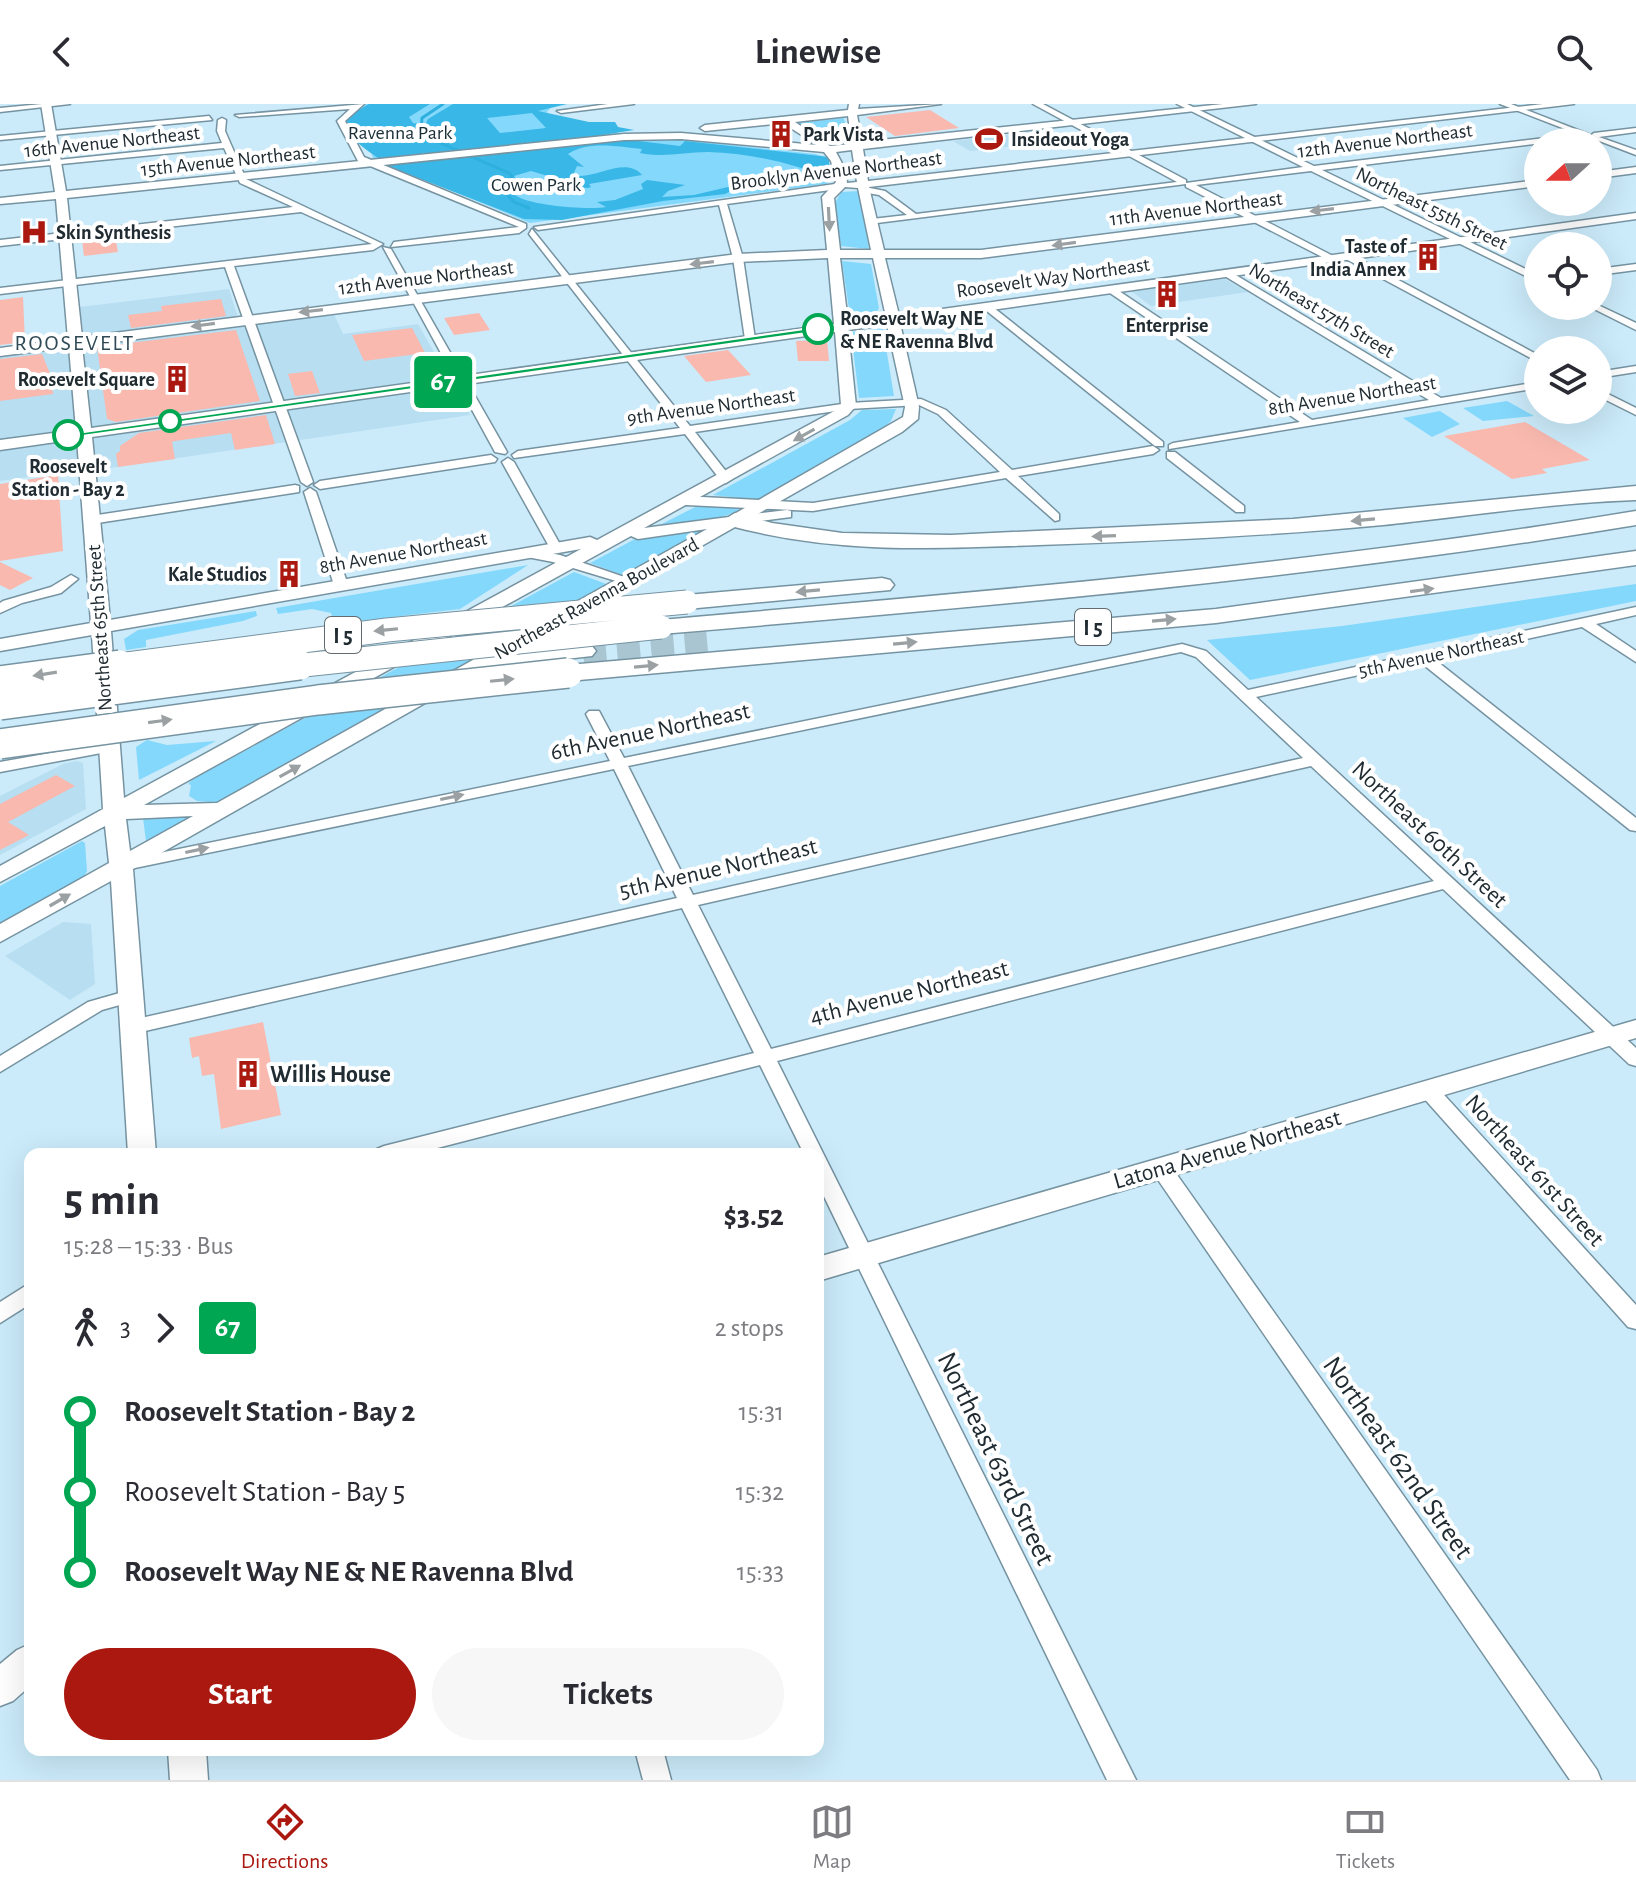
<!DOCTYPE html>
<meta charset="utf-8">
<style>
body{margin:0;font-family:"Alegreya Sans",sans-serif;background:#f7f7f7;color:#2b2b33;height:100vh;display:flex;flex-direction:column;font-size:30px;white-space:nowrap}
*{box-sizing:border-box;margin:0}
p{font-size:26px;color:#7c7c81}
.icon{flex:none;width:44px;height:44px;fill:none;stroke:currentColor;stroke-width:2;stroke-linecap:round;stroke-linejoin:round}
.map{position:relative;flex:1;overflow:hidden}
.drawer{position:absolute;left:24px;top:1044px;width:800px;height:608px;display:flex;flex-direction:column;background:#fff;border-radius:16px;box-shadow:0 8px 32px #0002}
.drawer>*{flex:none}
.badge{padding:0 16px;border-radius:6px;font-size:28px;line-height:52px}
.needle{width:52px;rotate:249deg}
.fabs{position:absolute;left:1524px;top:24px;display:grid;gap:16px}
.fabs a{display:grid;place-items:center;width:88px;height:88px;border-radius:50%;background:#fff;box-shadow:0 8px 32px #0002;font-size:40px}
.map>.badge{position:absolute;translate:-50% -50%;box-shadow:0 0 0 4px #fff}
.legs{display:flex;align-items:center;gap:12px;height:88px;padding:0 40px;font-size:26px}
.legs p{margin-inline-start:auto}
.head{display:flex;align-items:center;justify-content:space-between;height:136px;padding:0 40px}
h1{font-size:44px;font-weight:600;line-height:60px}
.cta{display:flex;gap:16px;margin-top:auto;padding:16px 40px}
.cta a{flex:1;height:92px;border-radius:48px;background:#aa1810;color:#fff;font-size:32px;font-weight:600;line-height:92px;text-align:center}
.cta a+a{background:#f7f7f7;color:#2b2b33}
ul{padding:0 40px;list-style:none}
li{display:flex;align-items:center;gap:28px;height:80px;font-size:30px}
li i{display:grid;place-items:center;width:12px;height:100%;margin:0 10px;background:currentColor}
li i::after{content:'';width:20px;height:20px;margin:-10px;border:6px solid;border-radius:50%;background:#fff}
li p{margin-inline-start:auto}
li:first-child i{background:linear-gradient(#0000 50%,currentColor 0)}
li:last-child i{background:linear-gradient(currentColor 50%,#0000 0)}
header{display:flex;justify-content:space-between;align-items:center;height:104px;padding:0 40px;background:#fff;font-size:36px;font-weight:600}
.tab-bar{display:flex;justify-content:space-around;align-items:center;height:112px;border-top:2px solid #e1e1e2;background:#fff;font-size:22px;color:#7c7c81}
.tab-bar a{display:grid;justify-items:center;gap:4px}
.tab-bar .on{color:#aa1810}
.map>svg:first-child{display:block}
.built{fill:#b7def1}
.green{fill:#84d8fc}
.forest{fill:#39b7e6;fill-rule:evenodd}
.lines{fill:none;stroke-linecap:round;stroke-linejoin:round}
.stream{stroke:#2eb0df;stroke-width:3}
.building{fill:#f9b9af}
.highway-tunnel{stroke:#a9c5d2;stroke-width:23;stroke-dasharray:23 11;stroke-linecap:butt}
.street-casing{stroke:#7693a1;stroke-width:3}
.secondary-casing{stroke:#7693a1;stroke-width:3}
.highway-casing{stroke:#7693a1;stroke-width:3}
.street{fill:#fff;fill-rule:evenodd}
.secondary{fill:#fff;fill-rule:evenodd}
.highway{fill:#fff;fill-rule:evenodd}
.highway-bridge-far1-casing{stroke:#7693a1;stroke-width:25;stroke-linecap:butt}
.highway-bridge-casing{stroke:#7693a1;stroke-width:32;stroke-linecap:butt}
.highway-bridge-far1{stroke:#fff;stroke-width:23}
.highway-bridge{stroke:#fff;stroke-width:29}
.oneway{fill:#9ba0a3}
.line-1{fill:#00a651;stroke:#fff;stroke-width:2}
.stop-1-dot{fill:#fff;stroke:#00a651;stroke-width:4}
.labels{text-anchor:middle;stroke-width:8;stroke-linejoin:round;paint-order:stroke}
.far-park-label{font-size:20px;fill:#1a2e37;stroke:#fff}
.far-poi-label{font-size:20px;font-weight:bold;fill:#202c32;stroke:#fff;text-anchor:start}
.far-street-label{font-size:20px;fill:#202c32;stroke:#fff}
.far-stop-label{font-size:20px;font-weight:bold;fill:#202c32;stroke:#fff;text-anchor:start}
.far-neighbourhood-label{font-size:22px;letter-spacing:2px;fill:#2e4955;stroke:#fff}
.shield{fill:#fff;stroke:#636b70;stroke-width:2}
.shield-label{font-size:22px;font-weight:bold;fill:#202c32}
.street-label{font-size:24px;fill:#202c32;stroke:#fff}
.poi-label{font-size:24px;font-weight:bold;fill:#202c32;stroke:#fff;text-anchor:start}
.near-street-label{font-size:28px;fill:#202c32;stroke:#fff}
</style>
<header><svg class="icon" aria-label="back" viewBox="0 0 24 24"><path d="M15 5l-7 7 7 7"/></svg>Linewise<svg class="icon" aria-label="search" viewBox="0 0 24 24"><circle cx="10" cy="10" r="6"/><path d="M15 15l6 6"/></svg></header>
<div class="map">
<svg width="1636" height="1676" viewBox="0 0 1636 1676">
<rect width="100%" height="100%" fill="#cbebfa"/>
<path class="built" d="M1034 28 1051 38 970 47 953 37Z
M1225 175 1248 188 1151 202 1131 187Z
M229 185 240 220 333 208 343 230 418 220 470 311 69 370 68 367 0 377V253L85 241 80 203Z
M77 657 83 659 86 705 0 751V692L63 660Z
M63 818 91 820 95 880 70 896 5 852Z"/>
<path class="green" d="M356 0H554L547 8 551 14C579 22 607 28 637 31 654 33 670 29 686 36L815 50 825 53 830 77 826 80 530 119 373 54Z
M844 14 849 38C829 46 813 32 797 19Z
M859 87 869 145 841 142 835 99 841 88Z
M842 157 871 160 879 204 875 211 858 214 850 212Z
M883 225 894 292 859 294 851 228Z
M1507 297 1534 312 1483 317 1463 304Z
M896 305 891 317 880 327 758 396 713 391 850 316 862 306Z
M1440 307 1460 320 1432 333 1403 314Z
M701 400 740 405C726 416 679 420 658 422Z
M698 423 708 424 625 472 590 459 635 435Z
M528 461 460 505 334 520 331 509 312 505 278 510 276 504Z
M574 468 609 481 221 699 197 697 189 692 191 681 188 680 193 675Z
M1636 480V497L1250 576 1207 536 1342 522Z
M256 507 257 512 243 517 146 536V543L126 546 124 535 138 526Z
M147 636 167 641 216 637 139 676 136 643Z
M147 711 198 713 151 739 146 737 143 714Z
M82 737 85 739 87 767 80 780 0 826V782Z"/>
<path class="forest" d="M369 0H430L409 13 413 19 425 21 428 15 453 0H567L538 7 589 18H615L618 23 634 26 596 32 602 39 630 36 680 42 685 37 829 53 830 74C791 59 750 49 708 48 684 48 664 54 640 49L642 45C620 43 588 36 568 50L584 63 577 62 573 71C594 77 625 51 642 71L589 80 591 83 588 84 545 81 548 72 531 67 514 72 518 77 515 91C529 102 590 106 606 103L597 98 615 96 643 85 641 80 647 76 685 81 668 87 662 93 694 91 728 83H734L733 86 725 90 663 97 562 116 524 115 392 64C376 51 344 36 345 14ZM532 9 546 24 500 29 487 14Z"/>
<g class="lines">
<path class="stream" d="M443 0 422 14 421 27 436 37 509 69 512 72 503 86 514 98 529 104"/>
</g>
<path class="building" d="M930 6 959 24 895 32 866 13Z
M115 132 118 148 84 152 82 136Z
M23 193 25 238 0 241V196Z
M221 195 226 212 131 224 128 211 162 207 161 202Z
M479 209 490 226 454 231 444 214Z
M412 224 425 249 364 257 352 231Z
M236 226 260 297 116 318 107 315 97 243Z
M827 236 829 257H798L796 237Z
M728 246 751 271 706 278 684 252Z
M42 250 51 272 53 290 0 297V255Z
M312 267 320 289 295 292 288 270Z
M266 311 275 340 235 346 231 329 175 337 172 338 175 355 118 363 116 350 120 347V342L139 329Z
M1525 318 1590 356 1542 365 1547 369 1512 375 1444 332Z
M58 371 63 447 0 457V380Z
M0 458 33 474 10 486 0 481Z
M56 671 75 682 8 718 29 731 0 746V700Z
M263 918 281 1011 221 1025 214 970 202 972 199 952 192 954 189 934Z"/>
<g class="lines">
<path class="highway-tunnel" d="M583 547 707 536"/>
<g class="street-casing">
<path id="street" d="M42 0H70L0 8V4Z
M364 0 345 17 364 53 526 120V124L519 129 391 143 394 138 519 123 358 57 337 17 350 5 239 13 235 11Z
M608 0H634L561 9 557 7Z
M1033 0H1043L1186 76V79L1303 63 1177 0H1187L1314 62 1578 30 1500 0H1511L1588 30 1583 34 1322 66 1538 171V178L1311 67 1196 81 1333 152 1330 157 1186 83V80L869 120 872 115 907 111 879 91 862 88 865 83 885 87 916 110 1177 78Z
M209 12 212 16 0 36V32Z
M222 14 226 16 225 27 246 75 383 140 373 146 234 162 313 378 307 382 301 378 225 163 0 190V184L372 140 301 108 0 142V136L293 103 240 79 224 44 0 66V62L222 39 217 27 218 16Z
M1636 24V28L1599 33 1636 46V51L1589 33 1594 29Z
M835 80 838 85 727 100 743 154 755 235 750 238 745 235 733 154 719 101 538 126 534 123Z
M532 125 690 322 849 299 921 295 946 306 1012 366 1153 342 1159 346 1153 350 1018 372 1059 410V416L1055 417 1006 374 813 407 686 401 680 397 686 393H702L813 399 1000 368 938 310 919 301 849 305 695 328 732 375 726 379 722 378 685 330 514 354 512 351 518 347 680 324 529 130Z
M383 143 391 145 507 348 505 350 495 348Z
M1344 150H1350L1538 251V258L1344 154Z
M1636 160V166L1598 171V165Z
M1223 167H1229L1441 294 1538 278V284L1169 345V341L1173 339 1300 318 1107 187V183H1113L1312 316 1429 296 1223 171Z
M983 200H989L1163 338V342H1155L983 204Z
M1598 201 1636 219V226L1588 202Z
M1636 262V268L1598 274V268Z
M1598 285 1636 304V311L1598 292Z
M1167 348H1175L1244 402V408H1236L1167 354Z
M491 351 497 355 495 358 320 385 314 381 320 377Z
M508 354 514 358 562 444 561 447 550 444 502 358Z
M295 381 299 382V388L91 420 85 416 91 412Z
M310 384 316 388 348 481 346 484 341 485 334 481 304 388Z
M787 406 791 407V413L735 420 729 416 735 412Z
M527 445 560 451 633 476 626 480 553 458 522 452 520 449Z
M71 471 78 475 61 489 22 499 0 509V499L3 497 51 483Z
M1636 503V511L1596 520 1636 547V558L1582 523 1434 555 1636 714V727L1630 726 1420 558 1256 593 1636 944V962L1629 960 1443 785 777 957 1136 1676H1107L818 1080V1050H804L760 961 414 1050H374L377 1045 384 1042 754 949 682 804 132 930 122 923 132 916 677 794 614 665 125 766 116 761 125 756 610 657 586 610 589 607H599L624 654 1182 540 1206 547 1248 586ZM1181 548 1196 553 1303 654 693 791 628 662ZM1311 662 1434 777 771 945 698 801Z
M107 639 115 644 112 647 0 668V658Z
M130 886 139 892 137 896 102 906 0 968V952L88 898Z
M1428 979 1435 981 1636 1201V1225L1628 1223 1421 991 1418 986 1421 981Z
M1161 1056 1168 1058 1597 1666 1601 1676H1570L1154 1070 1151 1064 1154 1058Z
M30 1179V1200L0 1219V1198Z
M635 1646H663L671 1676H643Z"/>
</g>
<g class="secondary-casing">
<path id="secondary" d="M41 0H51L66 87 624 30 681 29 817 41 783 19 705 27 700 24 705 21 848 6 849 0H859L858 5 941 0 857 11 862 38 1223 0H1256L863 45 868 77 1543 0H1574L869 83 884 146H981L1538 76V82L981 154H885L899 211 1636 109V115L900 219 919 303 918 315 902 328 133 765 156 1050H128L111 777 0 838V820L109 759 105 722 0 778V762L103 705 92 531 0 547V535L91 519 77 335 0 346V336L76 326 69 243 0 252V244L68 235 56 95 0 100V94L55 88ZM848 12 852 40 830 42 795 18ZM681 35 824 48 831 57 836 78 822 93 827 146 738 150 82 233 67 94 624 36ZM852 46 857 78 847 79 846 67 836 48ZM845 83 858 84 871 146H840L834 94ZM828 154 834 220 91 324 82 242 738 158ZM840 154H873L886 213 848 218ZM887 221 905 303 903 313 729 413 644 424 848 311 856 302 848 226ZM835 228 841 301 838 305 597 436 590 433 110 516 92 333ZM707 425 217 699 144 701 631 432 638 435ZM581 445 124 694 111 527ZM193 712 130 747 126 715Z
M1636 63V69L1598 74V68Z
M1636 916V934L818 1177V1153Z
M30 1540V1582L13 1597 0 1602V1560L17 1546Z
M168 1646H206L208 1676H170Z"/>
</g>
<g class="highway-casing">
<path id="highway" d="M1636 382V396C1551 399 1468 412 1383 421 1269 432 1154 437 1039 441 930 445 833 450 727 421L724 416 735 409 772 419 842 429 951 431 1293 415Z
M1636 407V421C1313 475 987 502 661 530L652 528 649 523 652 518 661 516C987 487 1313 461 1636 407Z
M1636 447V461L1216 519 568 577 559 574 555 569 559 564 568 561 1216 505Z
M882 474 890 476 894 481 890 486 687 505 678 503 675 498 678 493 687 491Z
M583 539 592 542 596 547 592 552 486 564 477 561 473 556 477 551 486 548Z"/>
</g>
<use href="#street" class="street"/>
<use href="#secondary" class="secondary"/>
<use href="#highway" class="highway"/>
<g class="highway-bridge-far1-casing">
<path id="highway-bridge-far1" d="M104 563 387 526 687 498
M285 563 661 523"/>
</g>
<g class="highway-bridge-casing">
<path id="highway-bridge" d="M0 577 120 561
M0 601 300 561
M0 640 318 596 568 569"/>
</g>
<use href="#highway-bridge-far1" class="highway-bridge-far1"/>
<use href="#highway-bridge" class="highway-bridge"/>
</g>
<defs><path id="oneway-solid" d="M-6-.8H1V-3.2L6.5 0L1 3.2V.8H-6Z" transform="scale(2)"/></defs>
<g class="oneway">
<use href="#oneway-solid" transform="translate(1322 106) rotate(173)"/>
<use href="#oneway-solid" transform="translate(829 115) rotate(87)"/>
<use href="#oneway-solid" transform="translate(1064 140) rotate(172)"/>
<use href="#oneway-solid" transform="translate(702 159) rotate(173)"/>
<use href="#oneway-solid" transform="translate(311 207) rotate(173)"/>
<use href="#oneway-solid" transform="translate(203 221) rotate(172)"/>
<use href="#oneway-solid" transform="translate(804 331) rotate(151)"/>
<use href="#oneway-solid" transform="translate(1363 416) rotate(175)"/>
<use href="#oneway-solid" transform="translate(1104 432) rotate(178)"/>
<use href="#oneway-solid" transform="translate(1422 486) rotate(-8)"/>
<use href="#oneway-solid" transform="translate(808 487) rotate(175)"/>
<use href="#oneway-solid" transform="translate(1164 516) rotate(-5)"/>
<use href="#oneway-solid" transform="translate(386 526) rotate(174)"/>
<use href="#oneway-solid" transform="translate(905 539) rotate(-5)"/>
<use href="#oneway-solid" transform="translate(646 562) rotate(-5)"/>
<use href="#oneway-solid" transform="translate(45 570) rotate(171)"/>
<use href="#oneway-solid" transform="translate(502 576) rotate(-6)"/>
<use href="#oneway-solid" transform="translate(160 617) rotate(-8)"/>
<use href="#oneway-solid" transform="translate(290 667) rotate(-29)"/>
<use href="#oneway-solid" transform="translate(452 693) rotate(-12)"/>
<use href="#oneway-solid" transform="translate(197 746) rotate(-12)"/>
<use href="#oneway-solid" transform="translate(60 796) rotate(-30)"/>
</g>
<path class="line-1" d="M818 223 821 227 68 334 63 331Z"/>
<defs>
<g id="building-bare" transform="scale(2.16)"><path d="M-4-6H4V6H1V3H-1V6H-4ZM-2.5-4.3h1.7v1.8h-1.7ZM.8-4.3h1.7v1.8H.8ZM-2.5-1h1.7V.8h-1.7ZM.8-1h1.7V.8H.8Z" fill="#aa1810" stroke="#fff" stroke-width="2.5" paint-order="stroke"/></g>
<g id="stadium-bare" transform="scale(2.16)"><path d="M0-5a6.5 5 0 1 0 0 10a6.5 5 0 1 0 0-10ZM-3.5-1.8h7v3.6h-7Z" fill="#aa1810" stroke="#fff" stroke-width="2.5" paint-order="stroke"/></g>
<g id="hospital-bare" transform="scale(2.16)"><path d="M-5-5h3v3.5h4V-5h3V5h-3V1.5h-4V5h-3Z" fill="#aa1810" stroke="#fff" stroke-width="2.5" paint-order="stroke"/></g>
</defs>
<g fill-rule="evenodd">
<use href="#building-bare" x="781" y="30"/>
<use href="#stadium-bare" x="989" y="35"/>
<use href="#hospital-bare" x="34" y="128"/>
<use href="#building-bare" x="1428" y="153"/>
<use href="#building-bare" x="1167" y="190"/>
<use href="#building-bare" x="177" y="275"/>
<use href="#building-bare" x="289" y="470"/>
<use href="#building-bare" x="248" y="970"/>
</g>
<g class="stop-1-dot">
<circle cx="818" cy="225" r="14"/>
<circle cx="170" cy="317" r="10"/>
<circle cx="68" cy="331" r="14"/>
</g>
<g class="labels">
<g class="far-park-label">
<text x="400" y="35">Ravenna Park</text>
<text x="536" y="87">Cowen Park</text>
</g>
<g class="far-poi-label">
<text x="803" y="37">Park Vista</text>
<text x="1011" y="42">Insideout Yoga</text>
<text x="56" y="135">Skin Synthesis</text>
<text x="1406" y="149" text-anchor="end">Taste of<tspan x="1406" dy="23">India Annex</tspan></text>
<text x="1167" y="228" text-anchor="middle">Enterprise</text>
<text x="155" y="282" text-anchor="end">Roosevelt Square</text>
<text x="267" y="477" text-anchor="end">Kale Studios</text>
</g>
<g class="far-street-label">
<text transform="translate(1385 36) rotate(-7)" y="7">12th Avenue Northeast</text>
<text transform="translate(112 37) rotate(-6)" y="7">16th Avenue Northeast</text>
<text transform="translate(228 56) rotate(-6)" y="7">15th Avenue Northeast</text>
<text transform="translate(836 66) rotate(-7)" y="7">Brooklyn Avenue Northeast</text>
<text transform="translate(1196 104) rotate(-7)" y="7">11th Avenue Northeast</text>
<text transform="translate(1432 104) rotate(26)" y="7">Northeast 55th Street</text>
<text transform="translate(426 173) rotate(-7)" y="7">12th Avenue Northeast</text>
<text transform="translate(1053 173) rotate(-8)" y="7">Roosevelt Way Northeast</text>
<text transform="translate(1322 206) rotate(31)" y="7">Northeast 57th Street</text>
<text transform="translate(1352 291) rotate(-9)" y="7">8th Avenue Northeast</text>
<text transform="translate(711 302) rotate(-8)" y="7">9th Avenue Northeast</text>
<text transform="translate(403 448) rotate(-10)" y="7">8th Avenue Northeast</text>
<text transform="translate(596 494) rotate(-29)" y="7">Northeast Ravenna Boulevard</text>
<text transform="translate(99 524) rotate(-94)" y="7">Northeast 65th Street</text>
<text transform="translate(1441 549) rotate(-12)" y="7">5th Avenue Northeast</text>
</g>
<g class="far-stop-label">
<text x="840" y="221">Roosevelt Way NE<tspan x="840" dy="23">&amp; NE Ravenna Blvd</tspan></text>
<text x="68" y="369" text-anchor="middle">Roosevelt<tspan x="68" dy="23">Station - Bay 2</tspan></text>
</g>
<g class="far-neighbourhood-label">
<text x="75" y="246">ROOSEVELT</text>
</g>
<g class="shield">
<rect x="1075" y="505" width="36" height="36" rx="6"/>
<rect x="325" y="513" width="36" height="36" rx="6"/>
</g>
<g class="shield-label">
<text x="1093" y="531">I 5</text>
<text x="343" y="539">I 5</text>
</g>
<g class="street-label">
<text transform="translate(650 627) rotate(-12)" y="8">6th Avenue Northeast</text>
<text transform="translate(1430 730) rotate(43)" y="8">Northeast 60th Street</text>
<text transform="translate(718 764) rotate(-13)" y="8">5th Avenue Northeast</text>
<text transform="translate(909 888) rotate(-14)" y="8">4th Avenue Northeast</text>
<text transform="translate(1227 1045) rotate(-16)" y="8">Latona Avenue Northeast</text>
<text transform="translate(1535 1066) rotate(48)" y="8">Northeast 61st Street</text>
</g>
<g class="poi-label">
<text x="270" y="978">Willis House</text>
</g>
<g class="near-street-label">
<text transform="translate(1399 1353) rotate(55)" y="10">Northeast 62nd Street</text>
<text transform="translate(997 1354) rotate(64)" y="10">Northeast 63rd Street</text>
</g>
</g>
</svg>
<div class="fabs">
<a><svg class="needle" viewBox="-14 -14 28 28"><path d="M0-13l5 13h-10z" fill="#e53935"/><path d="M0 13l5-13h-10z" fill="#7c7c81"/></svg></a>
<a><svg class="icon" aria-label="locate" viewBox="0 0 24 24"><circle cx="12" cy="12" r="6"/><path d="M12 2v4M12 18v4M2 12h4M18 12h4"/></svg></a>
<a><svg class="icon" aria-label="layers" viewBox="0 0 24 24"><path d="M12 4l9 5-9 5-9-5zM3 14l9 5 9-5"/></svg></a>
</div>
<b class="badge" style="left:443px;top:278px;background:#00a651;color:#fff">67</b>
<section class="drawer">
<div class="head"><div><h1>5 min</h1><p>15:28 – 15:33 · Bus</p></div><b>$3.52</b></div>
<div class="legs"><svg class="icon" aria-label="walk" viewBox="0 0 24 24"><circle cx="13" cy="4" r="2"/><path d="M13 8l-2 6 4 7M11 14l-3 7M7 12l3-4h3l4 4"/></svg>3<svg class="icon" aria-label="forward" viewBox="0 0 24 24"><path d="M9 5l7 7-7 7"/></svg><b class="badge" style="background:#00a651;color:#fff">67</b><p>2 stops</p></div>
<ul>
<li><i style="color:#00a651"></i><b>Roosevelt Station - Bay 2</b><p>15:31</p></li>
<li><i style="color:#00a651"></i><span>Roosevelt Station - Bay 5</span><p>15:32</p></li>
<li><i style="color:#00a651"></i><b>Roosevelt Way NE &amp; NE Ravenna Blvd</b><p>15:33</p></li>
</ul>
<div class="cta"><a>Start</a><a>Tickets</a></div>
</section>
</div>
<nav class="tab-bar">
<a class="on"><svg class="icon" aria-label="directions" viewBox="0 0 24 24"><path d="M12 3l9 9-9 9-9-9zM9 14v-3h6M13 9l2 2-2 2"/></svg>Directions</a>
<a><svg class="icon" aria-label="map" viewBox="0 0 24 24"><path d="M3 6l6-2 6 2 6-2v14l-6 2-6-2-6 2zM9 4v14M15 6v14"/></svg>Map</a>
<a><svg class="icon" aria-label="tickets" viewBox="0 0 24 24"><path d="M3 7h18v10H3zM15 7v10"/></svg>Tickets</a>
</nav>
